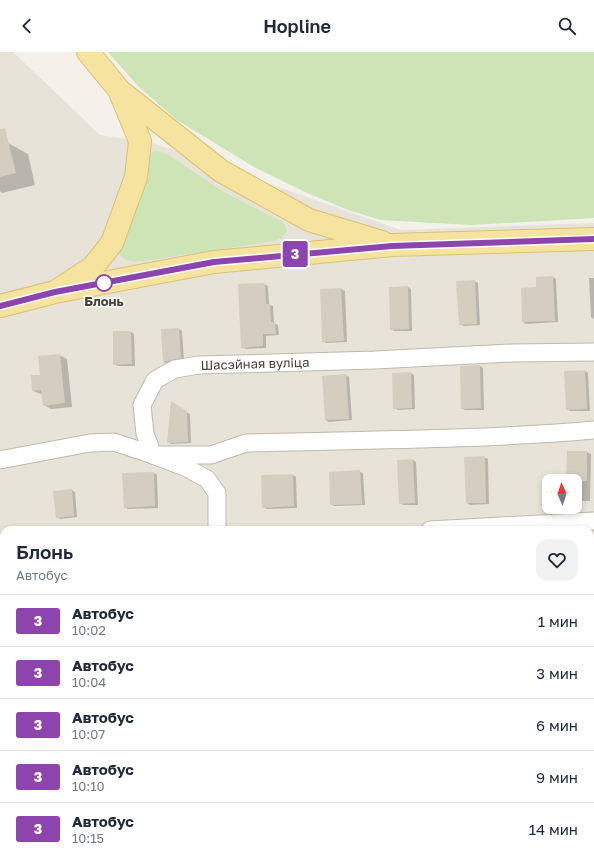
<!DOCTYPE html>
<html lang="ru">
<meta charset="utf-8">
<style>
body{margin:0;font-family:"Golos Text",sans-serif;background:#f2f2f3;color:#1f2937;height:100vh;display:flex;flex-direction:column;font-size:15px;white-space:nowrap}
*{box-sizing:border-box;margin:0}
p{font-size:13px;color:#747a83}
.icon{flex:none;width:22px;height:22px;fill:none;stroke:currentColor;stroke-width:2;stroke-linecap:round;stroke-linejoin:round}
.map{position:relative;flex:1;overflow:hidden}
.sheet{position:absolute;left:0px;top:474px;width:594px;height:336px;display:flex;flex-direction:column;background:#fff;border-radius:12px 12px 0 0;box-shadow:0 2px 6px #0003}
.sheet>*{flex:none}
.badge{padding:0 8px;border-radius:3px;font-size:14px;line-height:26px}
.needle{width:26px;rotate:357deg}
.tools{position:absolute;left:542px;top:422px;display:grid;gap:8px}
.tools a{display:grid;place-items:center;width:40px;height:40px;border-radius:8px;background:#fff;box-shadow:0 2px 6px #0003;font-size:20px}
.map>.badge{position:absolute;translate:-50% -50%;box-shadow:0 0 0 2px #fff}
.round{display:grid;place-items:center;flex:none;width:42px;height:42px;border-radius:12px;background:#f2f2f3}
.head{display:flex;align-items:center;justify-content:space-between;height:68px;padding:0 16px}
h1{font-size:19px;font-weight:600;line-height:30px}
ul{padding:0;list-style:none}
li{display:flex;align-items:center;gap:12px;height:52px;padding:0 16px;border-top:1px solid #e0e1e3}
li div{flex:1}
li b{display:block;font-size:15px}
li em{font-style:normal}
li .badge{min-width:44px;font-weight:700;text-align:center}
header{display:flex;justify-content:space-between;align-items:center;height:52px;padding:0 16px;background:#fff;font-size:18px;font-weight:600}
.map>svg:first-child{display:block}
.residential{fill:#e7e3d8;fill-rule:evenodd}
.industrial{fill:#e3e0db}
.green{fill:#cce4b6}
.shadow{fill:#0003}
.building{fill:#d4cec0}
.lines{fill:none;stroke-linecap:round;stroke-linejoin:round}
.minor-casing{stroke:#beb9ad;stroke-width:19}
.major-casing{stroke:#dac271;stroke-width:24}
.minor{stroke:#fff;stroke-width:17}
.major{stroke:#f6e3a0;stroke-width:22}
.line-casing{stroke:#fff;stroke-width:9}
.line{stroke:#8e44ad;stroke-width:6}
.stop-dot{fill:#fff;stroke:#8e44ad;stroke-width:2}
.labels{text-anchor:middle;stroke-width:3;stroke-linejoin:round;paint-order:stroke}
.stop-label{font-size:13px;font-weight:bold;fill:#474238;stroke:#fff}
.street-label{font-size:13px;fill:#474238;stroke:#fff}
</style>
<header><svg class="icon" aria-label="back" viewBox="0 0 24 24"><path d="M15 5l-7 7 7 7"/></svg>Hopline<svg class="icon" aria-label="search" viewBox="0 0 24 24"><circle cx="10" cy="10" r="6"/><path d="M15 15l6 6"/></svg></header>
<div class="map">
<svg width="594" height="810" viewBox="0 0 594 810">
<rect width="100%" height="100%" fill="#f3f1ea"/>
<path class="residential" d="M0 0H13L100 83 153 91 401 178 594 171V810H0ZM549 429H575V455H549ZM4 478H590V806H4Z"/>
<path class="industrial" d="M590 662 594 665V810H558L555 806H590Z"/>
<path class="green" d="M108 0H594V166L471 173 381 168 348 158 305 140 254 115 177 68 138 34Z
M157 99 169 103 222 139 284 171 287 179 282 186 274 189 137 210 126 208 120 203V195L145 103Z"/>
<path class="shadow" d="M8 91 28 102 35 133 2 141 0 139V93Z
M553 225 556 227 558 270 526 272 523 270Z
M589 226H594V267L591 265Z
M474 229 478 231 480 273 463 274 460 272Z
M264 232 268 234 269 253 273 254 274 271 278 273 279 283 266 284V296L246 297 242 295Z
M408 235 411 237 412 279H394L391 277Z
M341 237 345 239 347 290 326 291 323 289 321 238Z
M179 277 182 279 184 308 167 312 164 310 162 278Z
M131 280 134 282 135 314H118L114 312Z
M59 303 67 307 72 355 51 357 44 353 43 343 33 339 41 324Z
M480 314 483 316 484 358H465L462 356Z
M585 319 588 321 590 359H570L567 357Z
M411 321 414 323 415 357 398 358 394 356Z
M346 323 349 325 352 368 329 370 326 368Z
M171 351 190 362 191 391 171 392 168 390Z
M568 400H587L591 402 590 449H575V429H567Z
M484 405 488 407 489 452 470 453 467 451Z
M413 408 416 410 418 453H403L400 451Z
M360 420 363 421 365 453 334 454 331 452 330 421Z
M154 421 157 423 158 456 128 457 125 455Z
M293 423 296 425 297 456 267 457 263 455Z
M72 438 75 440 77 465 60 467 57 465Z
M4 537V571L0 572V538Z
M590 588 594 589V617L590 618Z
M396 806H509L510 810H397Z"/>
<path class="building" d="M5 76 16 121 0 125V77Z
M553 224 555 269 522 270 521 236 536 235V225Z
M475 228 477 272 459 273 456 229Z
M265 231 266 252H270L271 270H275L276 282H263V294L241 296 238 232Z
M408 234 409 277 390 278 389 235Z
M341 236 344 289 322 290 320 237Z
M179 276 181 306 163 310 161 277Z
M113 279H131L132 312 113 313Z
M60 302 65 351 43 354 41 338 32 339 31 323H40L38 304Z
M480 313 481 356 461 357 460 314Z
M585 318 587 357 566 358 564 319Z
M411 320 412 356 393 357 392 321Z
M346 322 349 367 325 368 322 324Z
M171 349 187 359 188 390 167 391Z
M567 399H587V429H566Z
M485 404 486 451H466L464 405Z
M413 407 415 451 399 452 397 408Z
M360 418 362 452 330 453 329 420Z
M154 420 155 454 124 456 122 421Z
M293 422 294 454 262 456 261 423Z
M72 437 74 464 56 466 53 439Z"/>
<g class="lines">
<g class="minor-casing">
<g id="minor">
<path id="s1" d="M153 403 145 382 142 353 155 328 175 317 199 313 375 308 512 301 594 300"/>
<path d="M153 403H211L246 391C362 388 478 388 594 378"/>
<path d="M0 408 90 391 114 390 153 403 187 416 207 427 217 441V478"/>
<path d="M430 478 594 469"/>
<path d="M0 501H4"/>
<path d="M590 578H594"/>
<path d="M0 730 4 729"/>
<path d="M234 806V810"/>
</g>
</g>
<g class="major-casing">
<path id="major" d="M88 0 120 39 221 119 309 168 382 190
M55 240 214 210 392 193 594 187
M0 254 55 240 93 215 112 191 136 125 140 89 120 40"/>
</g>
<use href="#minor" class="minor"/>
<use href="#major" class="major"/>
</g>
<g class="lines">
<g class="line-casing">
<path id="line" d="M0 254 55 240 214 210 392 194 594 187"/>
</g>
<use href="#line" class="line"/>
</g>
<circle class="stop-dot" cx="104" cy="231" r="8"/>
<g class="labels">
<g class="stop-label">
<text x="104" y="254">Блонь</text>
</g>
<g class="street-label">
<text dy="5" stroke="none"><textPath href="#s1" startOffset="183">Шасэйная вуліца</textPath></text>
</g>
</g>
</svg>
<div class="tools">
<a><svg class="needle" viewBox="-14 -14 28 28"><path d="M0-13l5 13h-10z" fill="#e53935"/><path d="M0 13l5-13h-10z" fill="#747a83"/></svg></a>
</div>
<b class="badge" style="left:295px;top:202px;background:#8e44ad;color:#fff">3</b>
<section class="sheet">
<div class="head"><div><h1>Блонь</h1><p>Автобус</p></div><a class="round"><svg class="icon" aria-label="heart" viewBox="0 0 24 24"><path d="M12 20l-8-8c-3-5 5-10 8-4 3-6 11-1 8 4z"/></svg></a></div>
<ul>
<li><span class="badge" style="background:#8e44ad;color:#fff">3</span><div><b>Автобус</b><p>10:02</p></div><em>1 мин</em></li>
<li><span class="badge" style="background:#8e44ad;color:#fff">3</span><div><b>Автобус</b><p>10:04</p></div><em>3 мин</em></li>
<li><span class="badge" style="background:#8e44ad;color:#fff">3</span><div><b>Автобус</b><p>10:07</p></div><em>6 мин</em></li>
<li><span class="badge" style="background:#8e44ad;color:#fff">3</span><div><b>Автобус</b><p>10:10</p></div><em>9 мин</em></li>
<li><span class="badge" style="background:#8e44ad;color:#fff">3</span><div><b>Автобус</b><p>10:15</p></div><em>14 мин</em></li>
</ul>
</section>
</div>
